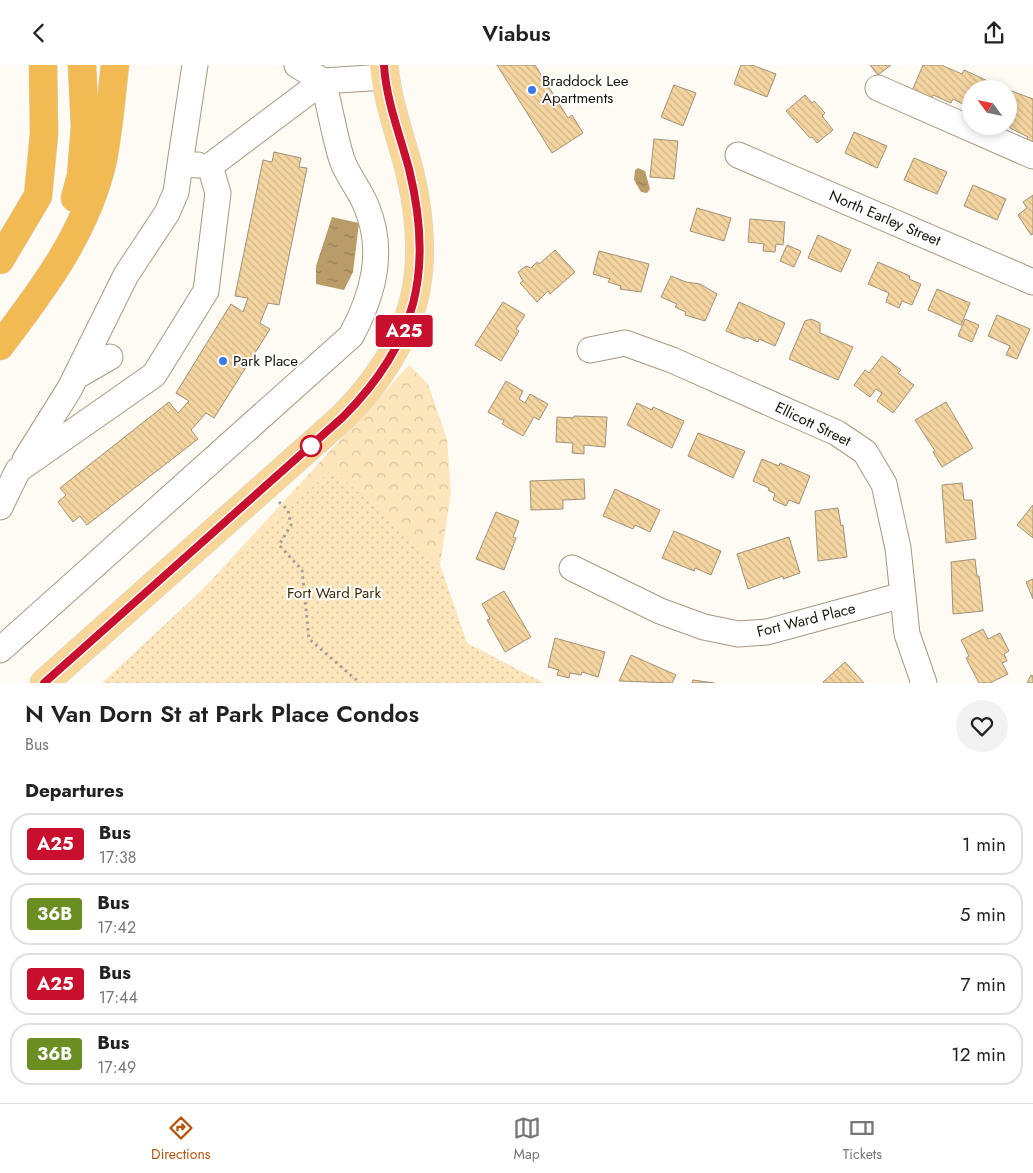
<!DOCTYPE html>
<style>
body{margin:0;font-family:Jost,sans-serif;background:#f2f2f2;color:#222;height:100vh;display:flex;flex-direction:column;font-size:19px;white-space:nowrap}
*{box-sizing:border-box;margin:0}
p{font-size:16px;color:#767676}
.icon{flex:none;width:28px;height:28px;fill:none;stroke:currentColor;stroke-width:2;stroke-linecap:round;stroke-linejoin:round}
.map{position:relative;height:618px;overflow:hidden}
.drawer{display:flex;flex-direction:column;background:#fff;flex:1}
.drawer>*{flex:none}
.badge{padding:0 10px;border-radius:4px;font-size:18px;line-height:32px}
.needle{width:32px;rotate:303deg}
.fabs{position:absolute;left:962px;top:15px;display:grid;gap:10px}
.fabs a{display:grid;place-items:center;width:55px;height:55px;border-radius:50%;background:#fff;box-shadow:0 2px 8px #0003;font-size:25px}
.map>.badge{position:absolute;translate:-50% -50%;box-shadow:0 0 0 2px #fff}
h2{padding:0 25px;font-size:19px;line-height:45px}
.round{display:grid;place-items:center;flex:none;width:52px;height:52px;border-radius:26px;background:#f2f2f2}
.head{display:flex;align-items:center;justify-content:space-between;height:85px;padding:0 25px}
h1{font-size:24px;font-weight:600;line-height:38px}
ul{padding:0;list-style:none}
li{display:flex;align-items:center;gap:15px;height:62px;margin:0 10px 8px;padding:0 15px;border:2px solid #e0e0e0;border-radius:20px}
li div{flex:1}
li b{display:block;font-size:19px}
li em{font-style:normal}
li .badge{min-width:55px;font-weight:700;text-align:center}
header{display:flex;justify-content:space-between;align-items:center;height:65px;padding:0 25px;background:#fff;font-size:22px;font-weight:600}
.dock{display:flex;justify-content:space-around;align-items:center;height:70px;border-top:1px solid #e0e0e0;background:#fff;font-size:14px;color:#767676}
.dock a{display:grid;justify-items:center;gap:2px}
.dock .selected{color:#b45309}
.map>svg:first-child{display:block}
.forest{fill:url(#forest-crowns)}
.park{fill:url(#park-dots)}
.water{fill:url(#water-ripples)}
.building{fill:url(#building-back-hatch);stroke:#a0927a}
.lines{fill:none;stroke-linecap:round;stroke-linejoin:round}
.minor-casing{stroke:#a79981;stroke-width:27}
.major-casing{stroke:#dad9d8;stroke-width:29}
.highway-casing{stroke:#dad9d8;stroke-width:29}
.path{stroke:#a4a099;stroke-width:3;stroke-dasharray:2.5 4;stroke-linecap:butt}
.minor{stroke:#fff;stroke-width:25}
.major{stroke:#f7d698;stroke-width:28}
.highway{stroke:#f1ba53;stroke-width:28}
.line-casing{stroke:#fff;stroke-width:11}
.line{stroke:#c8102e;stroke-width:8}
.poi-dot{fill:#3979e8;stroke:#fff;stroke-width:2}
.stop-dot{fill:#fff;stroke:#c8102e;stroke-width:2.5}
.labels{text-anchor:middle;stroke-width:4;stroke-linejoin:round;paint-order:stroke}
.poi-label{font-size:15px;fill:#19140b;stroke:#fff;text-anchor:start}
.street-label{font-size:15px;fill:#19140b;stroke:#fff}
.park-label{font-size:15px;fill:#3e2900;stroke:#fff}
</style>
<header><svg class="icon" aria-label="back" viewBox="0 0 24 24"><path d="M15 5l-7 7 7 7"/></svg>Viabus<svg class="icon" aria-label="share" viewBox="0 0 24 24"><path d="M12 15V3M7 8l5-5 5 5M5 13v7h14v-7"/></svg></header>
<div class="map">
<svg width="1033" height="618" viewBox="0 0 1033 618">
<defs>
<pattern id="forest-crowns" width="20" height="18" patternUnits="userSpaceOnUse" patternTransform="scale(1.25)"><rect width="20" height="18" fill="#fde5bc"/><path d="M2 6a3 3 0 1 1 6 0M12 15a3 3 0 1 1 6 0" fill="none" stroke="#d8c4a0"/></pattern>
<pattern id="park-dots" width="8" height="8" patternUnits="userSpaceOnUse" patternTransform="scale(1.25)"><rect width="8" height="8" fill="#fde5bc"/><path d="M2 2h.1M6 6h.1" fill="none" stroke="#d8c4a0" stroke-width="1.8" stroke-linecap="round"/></pattern>
<pattern id="water-ripples" width="26" height="14" patternUnits="userSpaceOnUse" patternTransform="scale(1.25)"><rect width="26" height="14" fill="#ba9c69"/><path d="M2 4q2-2 4 0t4 0M15 11q2-2 4 0t4 0" fill="none" stroke="#967e55"/></pattern>
<pattern id="building-back-hatch" width="6" height="6" patternUnits="userSpaceOnUse" patternTransform="scale(1.25)"><rect width="6" height="6" fill="#f4d49f"/><path d="M-1 5l2 2M0 0l6 6M5-1l2 2" fill="none" stroke="#d1b588"/></pattern>
</defs>
<rect width="100%" height="100%" fill="#fefbf5"/>
<path class="forest" d="M409 300 428 319 447 374 451 427 440 500 467 578 183 546Z"/>
<path class="park" d="M332 404 440 500 467 578 544 618H102Z"/>
<path class="water" d="M638 103 645 106 650 124 647 128 641 127 634 115 635 105Z
M332 152 359 158 353 207 344 225 316 219V201Z"/>
<path class="building" d="M497 0H535L568 53 572 50 583 68 552 88Z
M741 0H752L776 9 767 32 734 19Z
M870 0H891L878 10Z
M923 0H941L962 9 964 5 1005 24H971V43L953 34 951 38 933 30 931 35 912 26Z
M674 20 696 28 683 61 661 52Z
M1009 25 1033 34V80L1026 77 1028 72 1010 63Z
M805 30 812 38 814 36 825 48 822 51 833 65 817 78 812 72 810 73 786 46Z
M854 67 887 81 877 103 845 88Z
M654 74 678 76 674 114 650 112Z
M274 87 301 93 299 102 307 103 279 240 268 238 260 258 270 264 214 353 206 348 191 365 198 374 87 460 80 451 73 457 58 437 66 430 60 423 169 337 178 348 189 336 176 328 231 239 243 247 248 233 235 231 263 95 272 97Z
M914 93 947 107 937 129 904 115Z
M973 120 1006 134 997 155 964 141Z
M1033 130V169L1031 170 1018 150 1027 143 1023 137Z
M697 143 731 153 724 176 690 166Z
M750 154 785 157 783 180 776 179 775 187 763 186 764 179 748 177Z
M818 170 851 185 841 207 808 193Z
M787 180 801 186 794 202 780 196Z
M555 185 575 207 550 229 548 226 537 237 520 218 523 216 518 207 526 201 531 203 537 197 539 199Z
M599 186 649 199 641 227 620 224 621 221 608 217 610 214 593 209Z
M878 197 910 211 909 214 921 219 912 240 902 236 899 243 886 237 889 228 868 219Z
M671 211 686 217 700 219 717 229 705 256 685 250 686 247 675 242 677 239 661 232Z
M937 224 970 238 961 260 928 245Z
M503 237 525 250 516 264 519 266 501 296 475 280Z
M739 237 785 258 775 281 759 274 758 277 746 272 745 274 726 266Z
M997 250 1030 264 1017 294 1006 290 1010 281 988 271Z
M811 254 820 258V268L853 282 838 315 789 294 805 256Z
M965 254 979 260 972 277 958 271Z
M882 291 901 305 898 308 914 320 893 348 877 336 882 328 876 324 870 332 854 320 865 305 869 308Z
M506 316 523 326 519 334 525 338 530 329 548 339 539 355 534 352 523 371 502 359 504 356 488 347Z
M946 337 973 383 942 402 933 387 935 386 915 355Z
M637 338 652 345 653 342 684 356 672 383 627 360Z
M574 351 607 352 605 382 584 380V389L572 388 573 378 556 377 557 352 574 353Z
M698 368 745 386 733 413 688 391Z
M762 394 779 401 780 398 810 411 799 439 789 435 786 441 773 435 775 429 768 425 769 423 753 416Z
M584 414 585 434 563 435V444L531 445 530 416Z
M962 418 964 435H972L976 474 946 478 942 420Z
M615 424 660 445 650 467 635 460 633 464 603 451Z
M1033 440V473L1017 460Z
M838 443 841 461 843 460 847 492 818 496 815 446Z
M496 447 519 456 513 472 516 473 504 505 476 494Z
M674 466 721 486 711 510 695 503 694 506 662 493Z
M789 472 800 508 783 514V511L748 524 737 489Z
M975 494 977 511H979L983 546 953 549 951 497Z
M1033 514V534L1026 517Z
M504 526 531 572 505 587 487 555 490 554 482 539Z
M983 564 988 574 1000 568 1009 586 1004 589 1007 596 1002 598 1008 609 990 618H979L966 593 969 591 961 575Z
M555 573 605 587 598 612 582 607 581 610 570 608 569 613 557 610 559 605 548 602Z
M631 590 676 610 672 618 619 616Z
M845 597 864 618H824L823 617Z
M1031 610 1033 611V618H1027Z
M693 615 714 618H692Z"/>
<g class="lines">
<g class="minor-casing">
<path id="minor" d="M195 0 180 99 198 100
M878 23 1033 91
M738 90 1033 217
M590 285 625 278 672 295 837 368 865 387 884 419 898 483 907 569 924 618
M77 311 110 292
M25 395 70 323 126 210 167 148 176 127 180 99
M0 442 18 405 154 310 206 226 218 128 210 101 323 16 385 12
M572 503 660 546 704 562 738 569 767 567 903 530
M0 585 351 271C373 230 385 187 367 143 361 126 348 112 342 95 334 70 330 42 323 16L297 0"/>
</g>
<g class="major-casing">
<path id="major" d="M44 618 343 352C417 277 434 205 409 104 400 70 387 35 384 0"/>
</g>
<g class="highway-casing">
<path id="highway" d="M75 133 81 111 85 62 82 0
M0 195 38 131 44 69 43 0
M0 281C43 224 85 169 102 99 109 67 111 33 115 0"/>
</g>
<path class="path" d="M279 437 288 445 291 460 279 480 302 505 309 574 360 618"/>
<use href="#minor" class="minor"/>
<use href="#major" class="major"/>
<use href="#highway" class="highway"/>
</g>
<g class="lines">
<g class="line-casing">
<path id="line" d="M44 618 343 352C417 278 434 205 409 104 400 70 386 35 384 0"/>
</g>
<use href="#line" class="line"/>
</g>
<g class="poi-dot">
<circle cx="532" cy="25" r="5"/>
<circle cx="223" cy="296" r="5"/>
</g>
<circle class="stop-dot" cx="311" cy="381" r="10"/>
<g class="labels">
<g class="poi-label">
<text x="542" y="21">Braddock Lee<tspan x="542" dy="17">Apartments</tspan></text>
<text x="233" y="301">Park Place</text>
</g>
<g class="street-label">
<text transform="translate(885 153) rotate(23)" y="5">North Earley Street</text>
<text transform="translate(813 359) rotate(26)" y="5">Ellicott Street</text>
<text transform="translate(806 555) rotate(-14)" y="5">Fort Ward Place</text>
</g>
<g class="park-label">
<text x="334" y="533">Fort Ward Park</text>
</g>
</g>
</svg>
<div class="fabs">
<a><svg class="needle" viewBox="-14 -14 28 28"><path d="M0-13l5 13h-10z" fill="#e53935"/><path d="M0 13l5-13h-10z" fill="#767676"/></svg></a>
</div>
<b class="badge" style="left:404px;top:266px;background:#c8102e;color:#fff">A25</b>
</div>
<section class="drawer">
<div class="head"><div><h1>N Van Dorn St at Park Place Condos</h1><p>Bus</p></div><a class="round"><svg class="icon" aria-label="heart" viewBox="0 0 24 24"><path d="M12 20l-8-8c-3-5 5-10 8-4 3-6 11-1 8 4z"/></svg></a></div>
<h2>Departures</h2>
<ul>
<li><span class="badge" style="background:#c8102e;color:#fff">A25</span><div><b>Bus</b><p>17:38</p></div><em>1 min</em></li>
<li><span class="badge" style="background:#6b8e23;color:#fff">36B</span><div><b>Bus</b><p>17:42</p></div><em>5 min</em></li>
<li><span class="badge" style="background:#c8102e;color:#fff">A25</span><div><b>Bus</b><p>17:44</p></div><em>7 min</em></li>
<li><span class="badge" style="background:#6b8e23;color:#fff">36B</span><div><b>Bus</b><p>17:49</p></div><em>12 min</em></li>
</ul>
</section>
<nav class="dock">
<a class="selected"><svg class="icon" aria-label="directions" viewBox="0 0 24 24"><path d="M12 3l9 9-9 9-9-9zM9 14v-3h6M13 9l2 2-2 2"/></svg>Directions</a>
<a><svg class="icon" aria-label="map" viewBox="0 0 24 24"><path d="M3 6l6-2 6 2 6-2v14l-6 2-6-2-6 2zM9 4v14M15 6v14"/></svg>Map</a>
<a><svg class="icon" aria-label="tickets" viewBox="0 0 24 24"><path d="M3 7h18v10H3zM15 7v10"/></svg>Tickets</a>
</nav>
